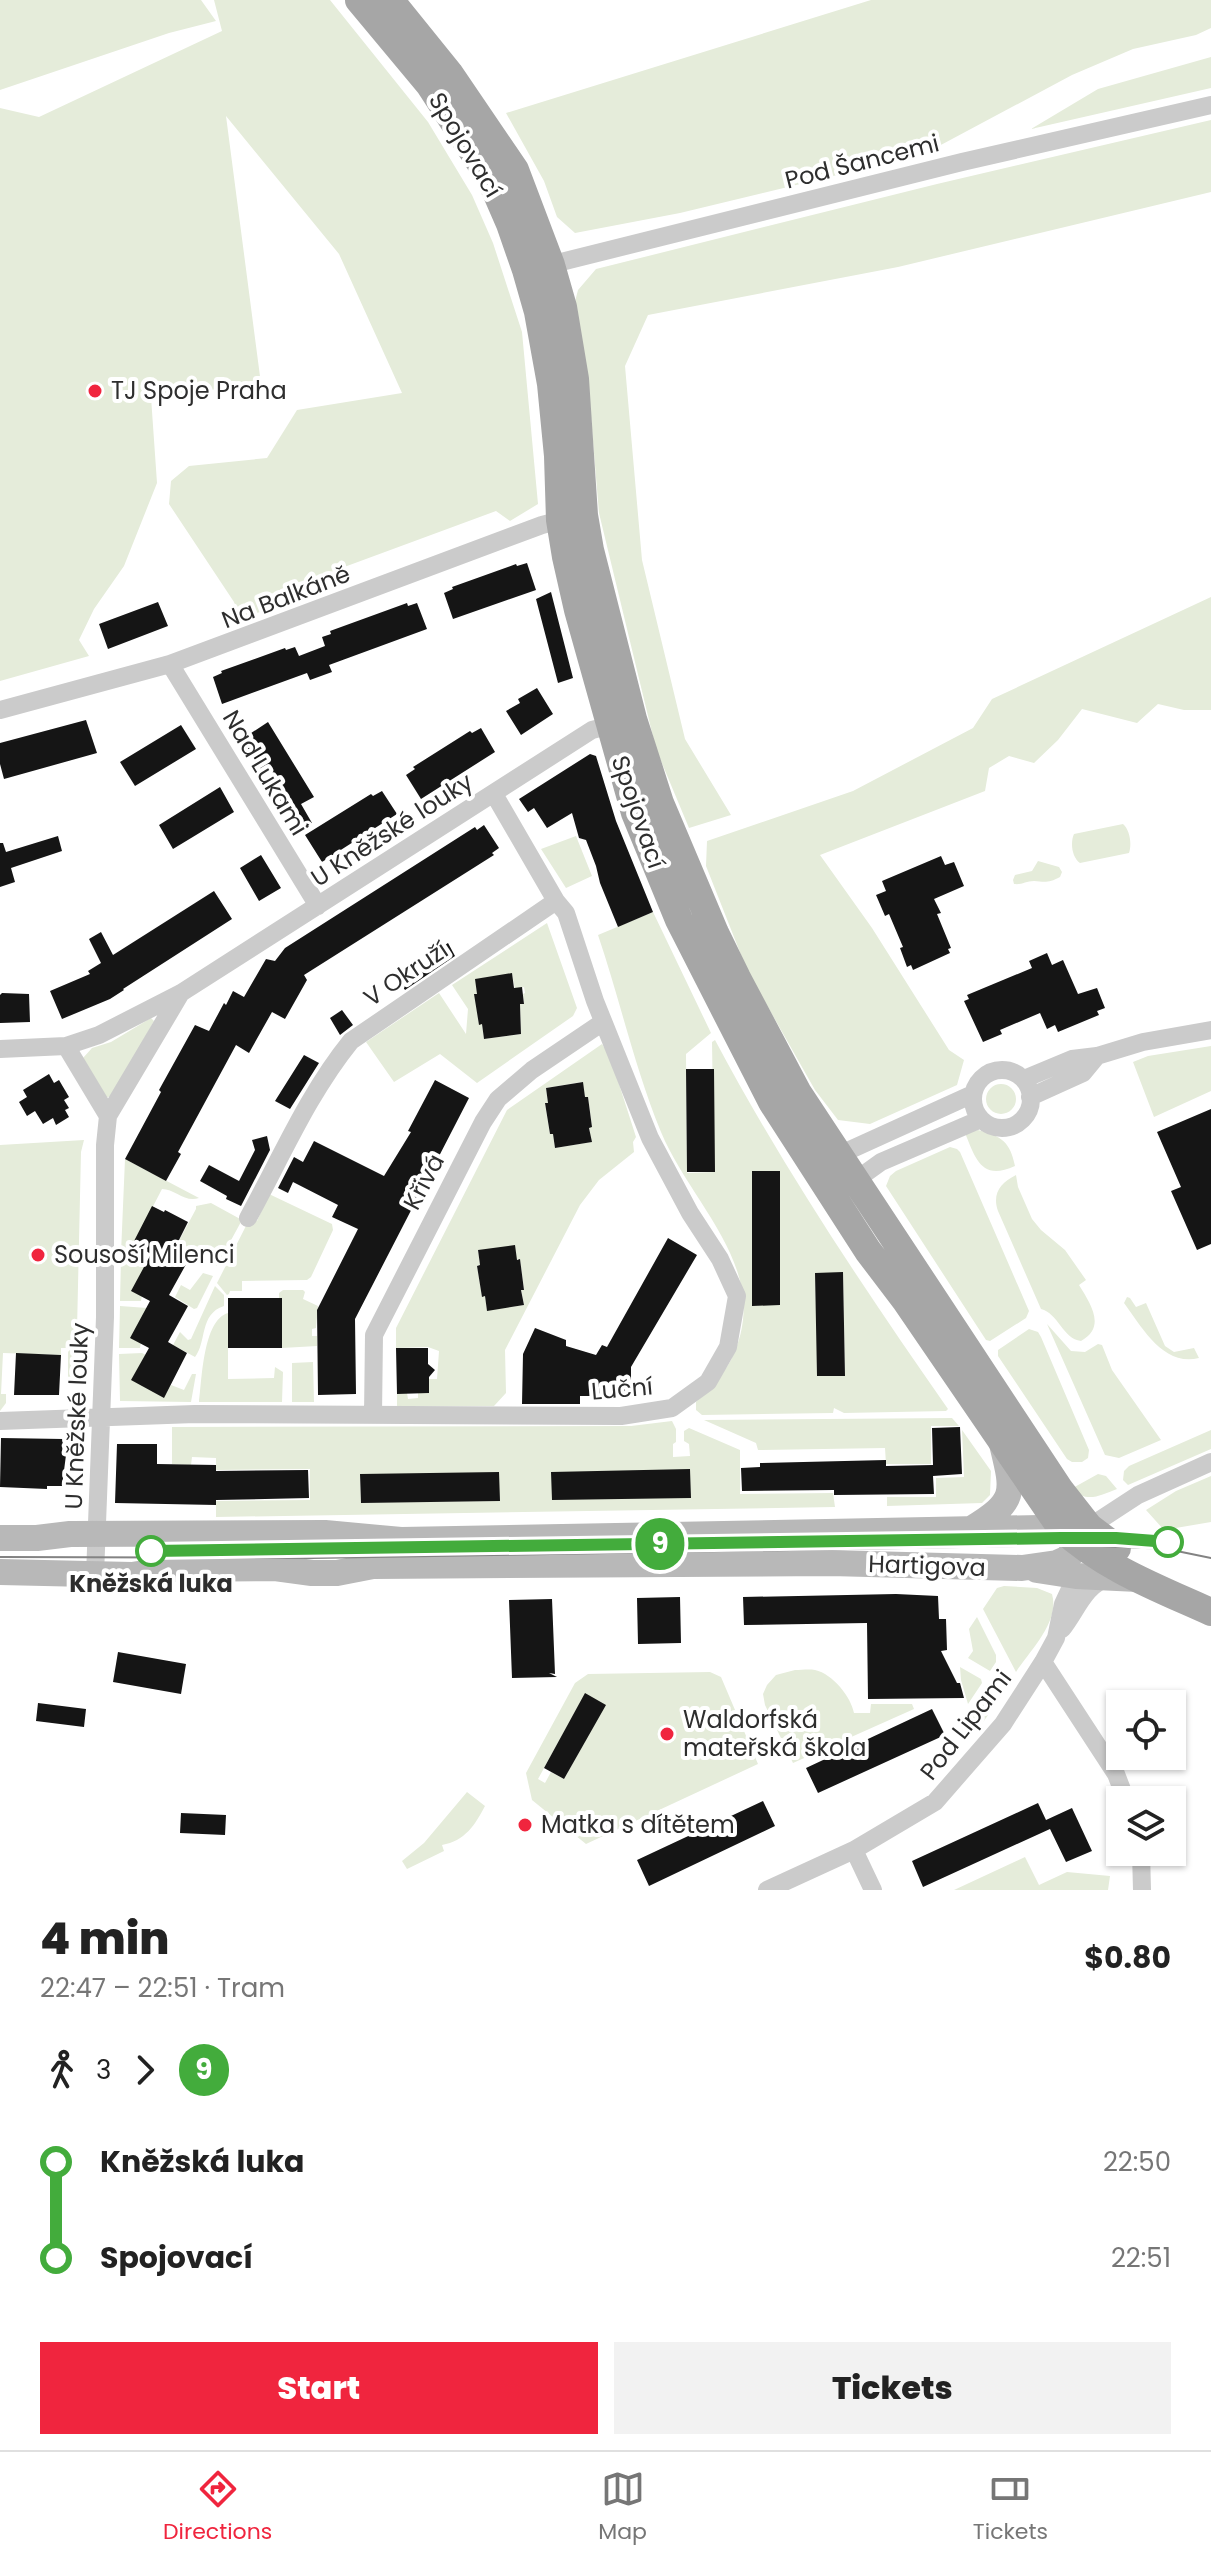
<!DOCTYPE html>
<meta charset="utf-8">
<style>
body{margin:0;font-family:Poppins,sans-serif;background:#f2f2f2;color:#222;height:100vh;display:flex;flex-direction:column;font-size:30px;white-space:nowrap}
*{box-sizing:border-box;margin:0}
p{font-size:26px;color:#767676}
.icon{flex:none;width:44px;height:44px;fill:none;stroke:currentColor;stroke-width:2;stroke-linecap:round;stroke-linejoin:round}
.map{position:relative;height:1890px;overflow:hidden}
.panel{display:flex;flex-direction:column;background:#fff;flex:1}
.panel>*{flex:none}
.badge{padding:0 16px;border-radius:26px;font-size:28px;line-height:52px}
.controls{position:absolute;left:1106px;top:1690px;display:grid;gap:16px}
.controls a{display:grid;place-items:center;width:80px;height:80px;border-radius:0px;background:#fff;box-shadow:0 2px 6px #0004;font-size:40px}
.map>.badge{position:absolute;translate:-50% -50%;box-shadow:0 0 0 4px #fff}
.legs{display:flex;align-items:center;gap:12px;height:88px;padding:0 40px;font-size:26px}
.legs p{margin-inline-start:auto}
.head{display:flex;align-items:center;justify-content:space-between;height:136px;padding:0 40px}
h1{font-size:44px;font-weight:800;line-height:60px}
.primary-button{display:flex;gap:16px;margin-top:auto;padding:16px 40px}
.primary-button a{flex:1;height:92px;border-radius:0px;background:#f0253e;color:#fff;font-size:32px;font-weight:800;line-height:92px;text-align:center}
.primary-button a+a{background:#f2f2f2;color:#222}
ul{padding:0 40px;list-style:none}
li{display:flex;align-items:center;gap:28px;height:96px;font-size:30px}
li i{display:grid;place-items:center;width:12px;height:100%;margin:0 10px;background:currentColor}
li i::after{content:'';width:20px;height:20px;margin:-10px;border:6px solid;border-radius:50%;background:#fff}
li p{margin-inline-start:auto}
li:first-child i{background:linear-gradient(#0000 50%,currentColor 0)}
li:last-child i{background:linear-gradient(currentColor 50%,#0000 0)}
.dock{display:flex;justify-content:space-around;align-items:center;height:112px;border-top:2px solid #e0e0e0;background:#fff;font-size:22px;color:#767676}
.dock a{display:grid;justify-items:center;gap:4px}
.dock .active{color:#f0253e}
.map>svg:first-child{display:block}
.green{fill:#e5ecda;fill-rule:evenodd}
.building{fill:#151515}
.lines{fill:none;stroke-linecap:round;stroke-linejoin:round}
.minor{stroke:#cbcbcb;stroke-width:18}
.secondary{stroke:#b8b8b8;stroke-width:26}
.primary{stroke:#a6a6a6;stroke-width:28}
.tram{stroke:#838383;stroke-width:2}
.line-1-casing{stroke:#fff;stroke-width:18}
.line-1{stroke:#43ac3c;stroke-width:12}
.poi-dot{fill:#f0253e;stroke:#fff;stroke-width:3}
.stop-1-dot{fill:#fff;stroke:#43ac3c;stroke-width:4}
.labels{text-anchor:middle;stroke-width:8;stroke-linejoin:round;paint-order:stroke}
.street-label{font-size:24px;fill:#2e2e2e;stroke:#fff}
.poi-label{font-size:24px;fill:#2e2e2e;stroke:#fff;text-anchor:start}
.stop-label{font-size:24px;font-weight:bold;fill:#2e2e2e;stroke:#fff}
</style>
<div class="map">
<svg width="1211" height="1890" viewBox="0 0 1211 1890">
<rect width="100%" height="100%" fill="#fff"/>
<path class="green" d="M0 0H201L216 21 169 33 0 90Z
M214 0H330L428 122 472 195 493 243 522 332 538 504 510 521 496 511 263 597 260 612 238 619 234 602 169 504 171 481 189 466 267 458 297 410 402 393 339 254 226 116 261 384 151 397 157 483 124 566 94 609 79 640 89 656 0 681V108L39 117 222 31Z
M871 0H1211V28L1196 35 1133 49 1072 75 924 154 680 213 575 233 557 217 544 181 506 113Z
M1211 57V88L1031 129 1098 89Z
M1211 120V192L898 267 648 315 625 366 642 560 685 739 731 815 689 828 656 749 599 513 589 393 572 313 578 290 596 269 937 184Z
M1211 597V710H1184L1158 704 1137 723 1082 709 1058 740 1034 763 1009 756 989 768 985 791 820 855 872 928 949 1050 964 1060 957 1085 870 1124 838 1120 815 1090 747 970 706 866 707 841 853 791 973 728 992 699Z
M1123 824C1130 830 1132 844 1129 853L1080 863C1072 857 1070 843 1074 834Z
M576 836 592 876 566 888 541 849Z
M1038 861 1059 867 1062 872 1060 877C1049 883 1045 882 1034 881 1026 881 1022 885 1014 884L1013 880 1015 875 1032 871Z
M653 912 711 1033 686 1054 687 1173 714 1172 712 1042 715 1040C783 1168 865 1290 948 1409L946 1411 844 1413 834 1408 833 1413 702 1415 696 1410V1402C707 1388 723 1376 731 1360 775 1271 692 1207 661 1132 635 1069 620 1000 598 935ZM752 1172H780L779 1305H752ZM843 1273 845 1375 818 1376 815 1274Z
M547 923 577 1008 573 1016 477 1083 440 1054 394 1082 366 1042 439 993 466 1034 468 1009 452 985ZM512 974 515 989 524 987 525 993 523 994 524 1003 520 1004 521 1034 484 1039 482 1024H479L475 995 477 994 476 979Z
M151 1018 154 1021 113 1095 106 1098 83 1058 92 1048 111 1042Z
M602 1044 610 1056 636 1137 633 1142 634 1152 599 1180 580 1205 505 1350 506 1393 494 1406H397V1394L407 1393 408 1399 418 1398V1393H429V1379H437L439 1351 428 1347 396 1348V1328L507 1110ZM582 1082 585 1097H588L592 1127H589L591 1142 555 1148 553 1134H550L545 1104 548 1103 546 1088ZM478 1250 520 1260 524 1289 521 1290 524 1305 487 1310 485 1296H482L477 1266 480 1265Z
M1211 1046V1091L1154 1117 1133 1062 1148 1056Z
M986 1099a15 15 0 1 1 30 0a15 15 0 1 1-30 0Z
M978 1130C1002 1136 1010 1142 1015 1166 982 1181 976 1160 965 1133Z
M84 1140 81 1152 76 1375 68 1382V1352L71 1348H61V1355L3 1353 1 1394H6V1403L0 1411V1145Z
M950 1147 957 1149 960 1152 1029 1311 1026 1318 990 1341 986 1340 886 1186 890 1176 896 1171Z
M125 1159 199 1198C185 1203 175 1189 162 1189L134 1243 146 1250 144 1253H121Z
M1016 1175 1018 1187 1032 1219 1041 1230 1065 1250 1086 1280 1079 1285C1090 1303 1107 1327 1081 1341 1063 1339 1058 1313 1041 1309L998 1211C992 1194 1000 1183 1016 1175Z
M269 1194 332 1224 333 1230 311 1277 307 1280 242 1281V1291H230L229 1294 227 1295 217 1283 250 1218 257 1221Z
M211 1203 242 1220 217 1266 190 1258 174 1250 196 1209V1206Z
M121 1259 148 1260 141 1301H120Z
M203 1273 213 1276 197 1308 194 1309 175 1297 181 1285 190 1290Z
M215 1286 224 1295V1306C199 1314 207 1342 195 1357L173 1345 180 1332 188 1340 191 1339Z
M283 1290H303L305 1292 303 1299 318 1306 316 1328 312 1329V1336H317V1346L282 1348V1298H279V1293Z
M1127 1297 1130 1298 1136 1307 1146 1303 1165 1346 1174 1352 1194 1348 1199 1358C1163 1367 1142 1327 1124 1303Z
M120 1306 147 1308 140 1348H119Z
M228 1313V1379L274 1378 275 1367 283 1372 282 1402H199C202 1380 203 1320 228 1313Z
M1047 1324 1071 1351 1085 1352 1098 1344 1102 1345 1112 1370 1161 1440 1119 1458 1105 1455Z
M1029 1329 1038 1332 1041 1337 1089 1450 1088 1458 1082 1462H1072L1067 1459 998 1356V1350Z
M142 1353 146 1355 164 1397 171 1385 184 1390 192 1374H196L191 1402 120 1401 119 1354Z
M313 1362 314 1402H292V1363Z
M952 1418 959 1426H931V1464H886L885 1448 758 1450 756 1443 704 1420Z
M672 1421 676 1429V1442L673 1444V1457L690 1456 689 1444 684 1441V1431L689 1428 740 1450V1494L833 1493 835 1507 216 1517V1501L310 1500V1469L216 1470V1458L192 1457 191 1465 172 1464V1427L631 1426ZM499 1473V1501L361 1502 360 1475Z
M962 1430 991 1471 990 1495 982 1503 887 1506V1497H936V1478L964 1477Z
M1211 1430V1449L1128 1485 1123 1480 1124 1471 1129 1466Z
M1098 1474 1106 1476 1117 1489C1099 1496 1087 1503 1071 1489Z
M1211 1476V1522L1164 1530 1146 1510 1176 1491Z
M1004 1586 1037 1588 1052 1594C1060 1622 1031 1649 1016 1672L983 1609 997 1588Z
M977 1617 996 1655V1662L990 1671 968 1658 973 1651 969 1629Z
M960 1667 981 1679 982 1683 968 1704 961 1680Z
M795 1670C801 1670 809 1669 815 1670 833 1674 851 1697 854 1713H870L871 1704H912L914 1709 793 1763 765 1705 763 1694 767 1685 776 1675Z
M710 1672 721 1677 758 1764 586 1844 532 1800 526 1773 575 1683 588 1674ZM585 1694 605 1705 564 1779 551 1772 545 1783 538 1779Z
M989 1687 1002 1695 979 1728 967 1719Z
M467 1792 485 1806C475 1825 465 1841 442 1845L444 1851 407 1869 402 1861 424 1843Z
M1025 1857 1039 1885 1067 1872 1110 1876 1108 1890H954Z"/>
<path class="building" d="M527 563 536 590 453 619 444 593 453 589 452 587 516 564 517 566Z
M551 592 573 678 558 683 536 599Z
M158 602 168 626 108 649 99 624Z
M407 603 408 606 417 603 427 629 329 665 332 672 310 680 307 673 222 704 213 677 222 673 221 671 285 648 286 650 295 647 299 656 325 646 322 637 331 634 330 631Z
M537 688 553 714 521 735 506 711 520 703 518 699Z
M86 720 97 753 4 779 0 764V743Z
M268 722 314 797 301 804 312 823 299 831 242 739Z
M181 725 196 749 135 786 120 762Z
M481 728 495 752 421 799 406 775 415 769 413 767 470 731 472 733Z
M590 754 596 756 616 821 653 912 618 927 600 883 596 866 586 840 579 838 572 813 547 828 534 808 528 812 519 799Z
M220 787 234 812 173 849 159 825Z
M382 791 397 814 322 862 305 835 371 794 373 796Z
M484 825 499 848 492 853 494 855 304 975 307 980 285 1019 272 1012 249 1053 236 1045 178 1152 181 1154 166 1181 125 1159 161 1092 159 1090 195 1025 209 1031 224 1003 226 1005 233 991 244 997 266 959 275 961 285 948 475 827 477 830Z
M58 836 62 851 11 868 15 882 0 887V843H3L6 852Z
M261 855 281 888 259 901 240 868Z
M941 856 945 865 954 862 964 886 934 899 941 913 937 914 951 948 948 949 950 953 913 970 911 965 907 967 900 948 903 947 889 914 885 916 876 895 886 891 882 881Z
M214 891 232 919 123 989 124 990 110 999 62 1019 50 991 90 974 88 971 101 963 89 939 101 932 113 955Z
M448 943 455 956 405 990 396 977Z
M1047 953 1052 965 1063 960 1078 994 1097 988 1105 1008 1097 1011 1099 1015 1058 1032 1055 1025 1047 1029 1040 1013 1000 1030 1002 1034 983 1042 964 1001 969 999 967 995 1032 968 1029 961Z
M512 973 514 988 522 987 524 1004H520L521 1034 484 1039 482 1024 479 1025 474 994H477L475 979Z
M2 993 29 994 30 1022 0 1023V995Z
M342 1010 353 1025 340 1035 330 1018Z
M304 1055 319 1063 290 1109 275 1101Z
M686 1069H714L715 1172H687Z
M49 1074 54 1083 59 1080 69 1097 64 1100 69 1108 65 1110 69 1117 56 1125 53 1118 43 1124 35 1111 27 1116 19 1102 27 1097 23 1090Z
M435 1080 469 1098 355 1319 356 1394 318 1395 317 1310 358 1229 332 1217 338 1205 293 1182 288 1193 278 1188 294 1157 303 1162 314 1141 384 1176 411 1132 408 1131Z
M583 1082 585 1097H588L592 1127 589 1128 592 1142 555 1148 553 1134H550L545 1103H548L546 1088Z
M1211 1109V1244L1197 1250 1171 1191 1181 1187 1157 1132Z
M267 1136 270 1150 241 1206 226 1199 227 1196 200 1181 209 1165 239 1181 255 1150 252 1140Z
M752 1171H780V1305L752 1306Z
M152 1206 164 1212 165 1210 188 1222 174 1250 189 1259 169 1295 188 1306 168 1342 187 1353 164 1398 131 1380 149 1348 130 1338 150 1301 131 1291 151 1254 133 1243Z
M668 1238 697 1255 631 1367V1393H618L619 1396H580V1404H522L523 1354 535 1328 566 1340V1346L596 1355 602 1345 607 1347Z
M515 1245 517 1260 520 1259 524 1290H521L524 1305 487 1311 485 1296 482 1297 477 1266 480 1265 478 1250Z
M843 1272 845 1376H817L815 1273Z
M228 1298H282V1348H228Z
M396 1348H428V1364L435 1370 429 1377V1393L397 1394Z
M16 1353 61 1355 59 1395H14Z
M960 1427 962 1474 933 1476 934 1494 834 1495V1490L742 1491 741 1468 760 1467V1463L886 1460V1466L933 1465 932 1428Z
M1 1438 63 1439 62 1455H66L62 1486H47V1489L0 1487Z
M117 1444H157V1464L216 1465V1471L308 1470 309 1498 216 1500V1505L115 1503Z
M690 1469 691 1498 552 1500 551 1472Z
M499 1472 500 1501 361 1503 360 1474Z
M896 1594 938 1596 939 1619H946L947 1650 941 1651 957 1683H960L964 1698 868 1699 867 1623 744 1625 743 1597Z
M680 1597 681 1643 638 1644 637 1598Z
M552 1599 555 1674 549 1673 557 1677 512 1678 509 1600Z
M118 1652 186 1664 181 1694 113 1682Z
M585 1693 606 1705 564 1779 544 1768Z
M38 1703 86 1709 84 1727 36 1721Z
M932 1709 945 1735 818 1793 806 1768Z
M763 1801 775 1826 649 1886 637 1860Z
M1038 1803 1046 1820 1072 1808 1092 1851 1066 1862 1050 1829 923 1887 912 1861Z
M181 1813 226 1815 225 1835 180 1833Z"/>
<g class="lines">
<path class="minor" d="M541 267 962 162 1211 105
M170 664 318 906
M0 710 170 664 542 525 569 518
M66 1046 108 1116 105 1145V1317L95 1575
M0 1049 66 1046 99 1035 181 993 592 730 619 723
M973 1099a29 29 0 1 1 58 0a29 29 0 1 1-58 0Z
M1024 1079 1072 1059 1097 1056 1143 1042 1211 1030
M1030 1097 1083 1073 1097 1056
M108 1116 181 993
M836 1166 841 1154 973 1094
M846 1181 856 1180 881 1162 981 1119
M248 1218C281 1158 308 1094 351 1041L556 901
M373 1415 374 1335 483 1122 498 1099 532 1070 603 1022
M0 1421 195 1414 621 1416 672 1408 708 1382 728 1347 737 1296 720 1259 690 1213 650 1138 595 1001 566 913 556 901 494 794
M1089 1527 1138 1495 1211 1462
M1062 1629C1076 1612 1085 1584 1108 1578
M1043 1662 1116 1774 1126 1800
M854 1850 873 1890
M1141 1852 1142 1890
M767 1890 854 1850 935 1802 1003 1724 1043 1662 1056 1638 1063 1604 1076 1576"/>
<path class="secondary" d="M971 1529C1017 1501 1014 1493 1002 1444
M0 1538H37L70 1534 325 1533 401 1540 1089 1527 1080 1545 1066 1559 1057 1563 1022 1568 831 1563 373 1566 337 1573H312L275 1568 169 1569 132 1575 0 1572
M1037 1570 1076 1576 1138 1579"/>
<path class="primary" d="M359 0 429 84 490 178 510 224 526 270 538 312 551 384 558 456 560 520 566 557 578 610 635 813 679 920 772 1102 868 1251 906 1301 1061 1528C1104 1568 1158 1588 1211 1612
M390 0 449 73 515 170 551 265 563 307 575 379 584 515 590 550 633 719 660 803 715 933 737 978 798 1093 1060 1490 1089 1527 1117 1548"/>
<path class="tram" d="M0 1557 312 1558 1080 1545 1167 1549 1211 1558"/>
</g>
<g class="lines">
<g class="line-1-casing">
<path id="line-1" d="M151 1551 1061 1538H1116L1168 1542"/>
</g>
<use href="#line-1" class="line-1"/>
</g>
<g class="poi-dot">
<circle cx="95" cy="391" r="8"/>
<circle cx="38" cy="1255" r="8"/>
<circle cx="667" cy="1734" r="8"/>
<circle cx="525" cy="1825" r="8"/>
</g>
<g class="stop-1-dot">
<circle cx="1168" cy="1542" r="14"/>
<circle cx="151" cy="1551" r="14"/>
</g>
<g class="labels">
<g class="street-label">
<text transform="translate(465 145) rotate(59)" y="8">Spojovací</text>
<text transform="translate(862 162) rotate(-14)" y="8">Pod Šancemi</text>
<text transform="translate(286 597) rotate(-21)" y="8">Na Balkáně</text>
<text transform="translate(265 773) rotate(59)" y="8">Nad Lukami</text>
<text transform="translate(638 812) rotate(71)" y="8">Spojovací</text>
<text transform="translate(392 830) rotate(-33)" y="8">U Kněžské louky</text>
<text transform="translate(406 974) rotate(-34)" y="8">V Okruží</text>
<text transform="translate(424 1182) rotate(-62)" y="8">Křivá</text>
<text transform="translate(622 1389) rotate(-5)" y="8">Luční</text>
<text transform="translate(77 1416) rotate(-88)" y="8">U Kněžské louky</text>
<text transform="translate(927 1566) rotate(2)" y="8">Hartigova</text>
<text transform="translate(966 1725) rotate(-52)" y="8">Pod Lipami</text>
</g>
<g class="poi-label">
<text x="111" y="399">TJ Spoje Praha</text>
<text x="54" y="1263">Sousoší Milenci</text>
<text x="683" y="1728">Waldorfská<tspan x="683" dy="28">mateřská škola</tspan></text>
<text x="541" y="1833">Matka s dítětem</text>
</g>
<g class="stop-label">
<text x="151" y="1592">Kněžská luka</text>
</g>
</g>
</svg>
<div class="controls">
<a><svg class="icon" aria-label="locate" viewBox="0 0 24 24"><circle cx="12" cy="12" r="6"/><path d="M12 2v4M12 18v4M2 12h4M18 12h4"/></svg></a>
<a><svg class="icon" aria-label="layers" viewBox="0 0 24 24"><path d="M12 4l9 5-9 5-9-5zM3 14l9 5 9-5"/></svg></a>
</div>
<b class="badge" style="left:660px;top:1544px;background:#43ac3c;color:#fff">9</b>
</div>
<section class="panel">
<div class="head"><div><h1>4 min</h1><p>22:47 – 22:51 · Tram</p></div><b>$0.80</b></div>
<div class="legs"><svg class="icon" aria-label="walk" viewBox="0 0 24 24"><circle cx="13" cy="4" r="2"/><path d="M13 8l-2 6 4 7M11 14l-3 7M7 12l3-4h3l4 4"/></svg>3<svg class="icon" aria-label="forward" viewBox="0 0 24 24"><path d="M9 5l7 7-7 7"/></svg><b class="badge" style="background:#43ac3c;color:#fff">9</b></div>
<ul>
<li><i style="color:#43ac3c"></i><b>Kněžská luka</b><p>22:50</p></li>
<li><i style="color:#43ac3c"></i><b>Spojovací</b><p>22:51</p></li>
</ul>
<div class="primary-button"><a>Start</a><a>Tickets</a></div>
</section>
<nav class="dock">
<a class="active"><svg class="icon" aria-label="directions" viewBox="0 0 24 24"><path d="M12 3l9 9-9 9-9-9zM9 14v-3h6M13 9l2 2-2 2"/></svg>Directions</a>
<a><svg class="icon" aria-label="map" viewBox="0 0 24 24"><path d="M3 6l6-2 6 2 6-2v14l-6 2-6-2-6 2zM9 4v14M15 6v14"/></svg>Map</a>
<a><svg class="icon" aria-label="tickets" viewBox="0 0 24 24"><path d="M3 7h18v10H3zM15 7v10"/></svg>Tickets</a>
</nav>
